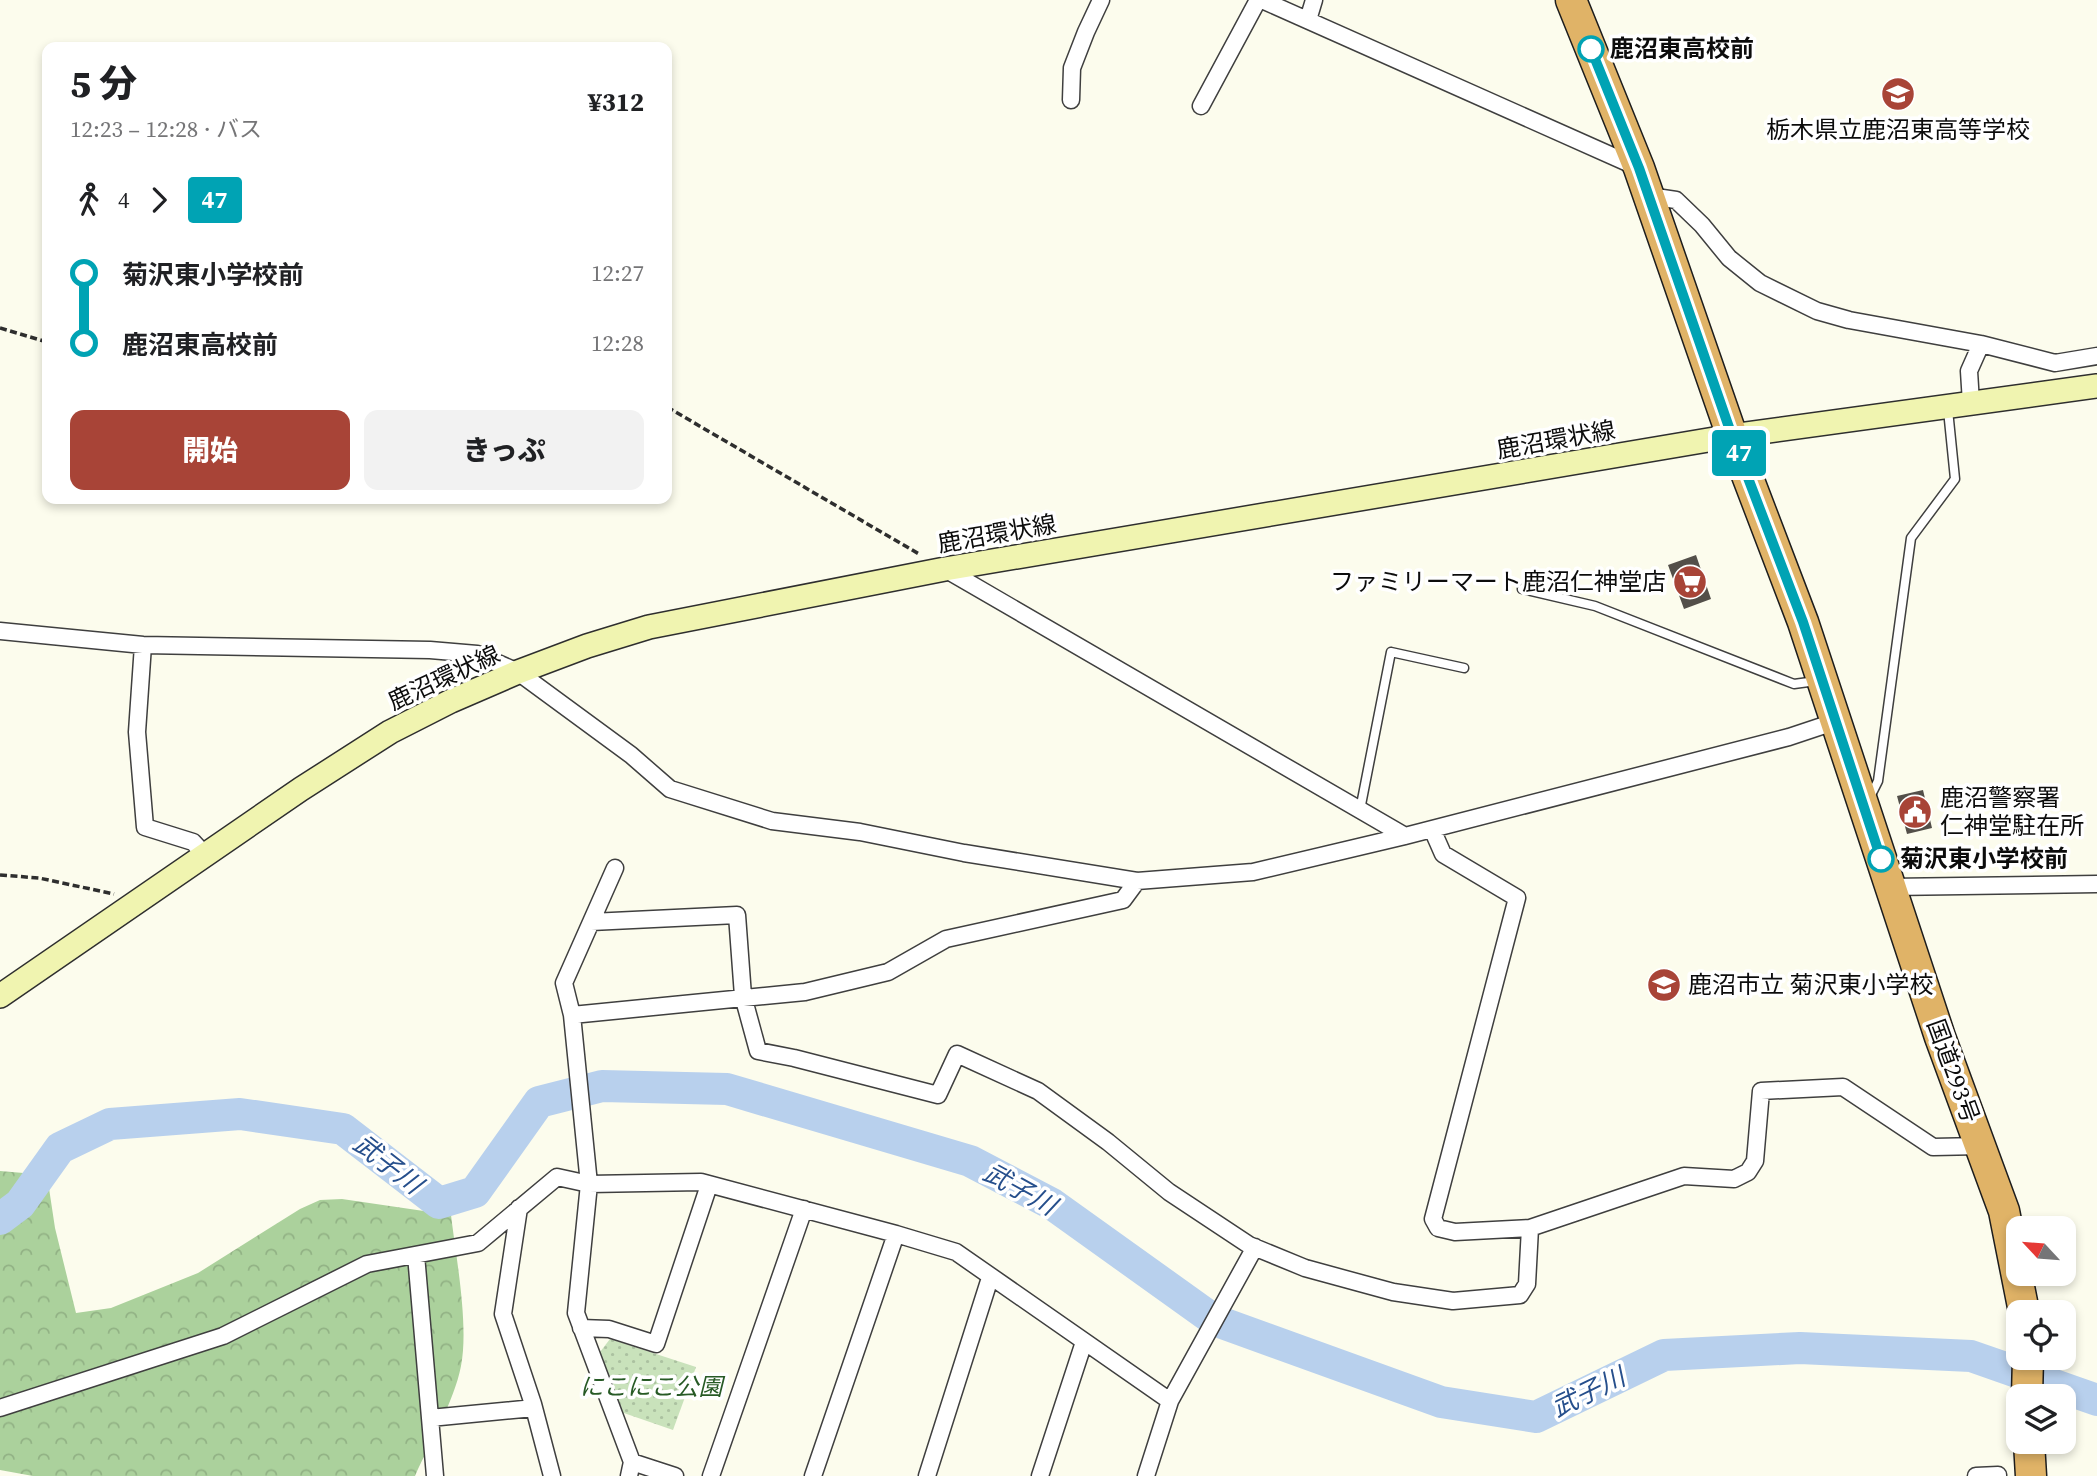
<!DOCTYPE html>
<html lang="ja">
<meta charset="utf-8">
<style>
body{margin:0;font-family:"Source Serif 4","Noto Sans JP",serif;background:#f2f2f2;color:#202124;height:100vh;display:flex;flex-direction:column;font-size:26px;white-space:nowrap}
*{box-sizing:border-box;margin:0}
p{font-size:23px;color:#757577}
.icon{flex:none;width:38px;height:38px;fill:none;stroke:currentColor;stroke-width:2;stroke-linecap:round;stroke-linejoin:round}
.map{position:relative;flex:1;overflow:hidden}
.sheet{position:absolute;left:42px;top:42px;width:630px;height:462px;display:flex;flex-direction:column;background:#fff;border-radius:14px;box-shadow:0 4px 10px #0003}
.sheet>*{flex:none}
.badge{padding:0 14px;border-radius:5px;font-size:24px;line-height:46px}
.needle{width:46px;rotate:296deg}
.tools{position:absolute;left:2006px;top:1216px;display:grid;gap:14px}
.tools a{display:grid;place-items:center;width:70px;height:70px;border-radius:14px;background:#fff;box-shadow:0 4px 10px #0003;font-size:35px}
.map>.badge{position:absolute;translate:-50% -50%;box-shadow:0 0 0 4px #fff}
.legs{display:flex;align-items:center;gap:10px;height:77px;padding:0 28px;font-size:23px}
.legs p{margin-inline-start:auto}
.head{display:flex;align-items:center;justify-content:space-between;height:119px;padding:0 28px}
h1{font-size:38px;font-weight:800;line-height:52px}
.cta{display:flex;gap:14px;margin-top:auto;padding:14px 28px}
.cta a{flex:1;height:80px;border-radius:14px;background:#a84437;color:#fff;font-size:28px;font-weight:800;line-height:80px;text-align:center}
.cta a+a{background:#f2f2f2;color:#202124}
ul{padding:0 28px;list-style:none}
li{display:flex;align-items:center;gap:24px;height:70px;font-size:26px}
li i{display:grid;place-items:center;width:10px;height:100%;margin:0 9px;background:currentColor}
li i::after{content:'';width:18px;height:18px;margin:-9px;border:5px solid;border-radius:50%;background:#fff}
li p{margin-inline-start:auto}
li:first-child i{background:linear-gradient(#0000 50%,currentColor 0)}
li:last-child i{background:linear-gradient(currentColor 50%,#0000 0)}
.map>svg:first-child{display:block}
.grass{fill:url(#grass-dots)}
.forest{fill:url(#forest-crowns)}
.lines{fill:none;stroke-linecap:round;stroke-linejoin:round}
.river{stroke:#b8d0ed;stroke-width:32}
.building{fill:#534f49}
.lane-casing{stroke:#3f3f3f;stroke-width:11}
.street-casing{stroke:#3f3f3f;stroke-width:19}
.secondary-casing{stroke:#2e2e2e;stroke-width:26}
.highway-casing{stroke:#1d1d1d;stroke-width:33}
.path{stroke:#2e2e2e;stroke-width:3.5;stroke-dasharray:7 3.5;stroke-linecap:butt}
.lane{stroke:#fff;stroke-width:8}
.street{stroke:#fff;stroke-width:16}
.secondary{stroke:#f0f4b0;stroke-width:23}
.highway{stroke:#e0b367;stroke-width:30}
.line-1-casing{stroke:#fff;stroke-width:16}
.line-1{stroke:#00a3b4;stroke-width:10}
.stop-1-dot{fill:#fff;stroke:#00a3b4;stroke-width:3.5}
.labels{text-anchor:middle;stroke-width:7;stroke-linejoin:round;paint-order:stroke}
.stop-label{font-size:24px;font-weight:bold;fill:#0c0c0c;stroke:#fff;text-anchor:start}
.poi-label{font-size:24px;fill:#0c0c0c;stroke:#fff;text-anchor:start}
.street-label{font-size:24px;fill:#0c0c0c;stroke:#fff}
.park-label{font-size:24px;font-style:italic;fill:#275a25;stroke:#fff}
.water-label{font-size:26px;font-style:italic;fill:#264f8c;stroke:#fff}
</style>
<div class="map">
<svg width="2097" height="1476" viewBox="0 0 2097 1476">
<defs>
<pattern id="grass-dots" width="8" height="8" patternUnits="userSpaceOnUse" patternTransform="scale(1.75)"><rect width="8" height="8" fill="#c9e2bb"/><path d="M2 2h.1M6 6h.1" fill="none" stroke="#abc1a0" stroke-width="1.8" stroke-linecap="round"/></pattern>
<pattern id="forest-crowns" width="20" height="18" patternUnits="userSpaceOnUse" patternTransform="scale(1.75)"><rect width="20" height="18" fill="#abd19c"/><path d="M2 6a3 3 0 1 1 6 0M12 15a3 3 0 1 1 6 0" fill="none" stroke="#92b285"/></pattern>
</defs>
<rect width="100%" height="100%" fill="#fcfced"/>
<path class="grass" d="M610 1339 696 1367 673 1430 618 1411 600 1352Z"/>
<path class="forest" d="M0 1171 47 1175 55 1228 76 1313 111 1308 198 1273 300 1209 320 1200 342 1199 451 1215C456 1257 469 1325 461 1366 454 1402 430 1442 415 1476H33L0 1470Z"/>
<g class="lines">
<path class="river" d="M0 1219 20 1204 60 1148 110 1124 240 1114 343 1129 439 1203 475 1192 539 1102 602 1086 727 1089 970 1161 1052 1204 1214 1320 1441 1402 1536 1417 1664 1355 1800 1348 1971 1356 2097 1400"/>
</g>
<path class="building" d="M1696 555 1711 599 1684 609 1668 565Z
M1923 790 1932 828 1907 834 1897 796Z"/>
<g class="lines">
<g class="lane-casing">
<path id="lane" d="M1522 589 1595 606 1794 684 1816 681
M1870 797 1878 781 1911 538 1955 479 1948 410
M1360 810 1391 652 1464 668"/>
</g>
<g class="street-casing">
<path id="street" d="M1262 0 1637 167
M1308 20 1314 0
M1071 100 1072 68 1086 32 1101 0
M1201 106 1258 0
M1649 196 1676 200 1702 225 1729 258 1760 283 1817 311 1849 320 1981 344 2055 363 2097 356
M1971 403 1969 371 1981 344
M945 569 1405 836
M0 631 143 645 430 650 477 654 518 672 631 755 670 789 772 821 860 832 964 853 1137 881 1253 872 1405 836 1789 737 1837 721
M143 645 137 732 145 827 193 842 205 855
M1432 829 1443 854 1517 898 1433 1219 1438 1228 1455 1232 1530 1228 1684 1176 1734 1179 1748 1172 1755 1161 1761 1091 1843 1087 1933 1147 1981 1146
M615 868 564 983 572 1015 589 1184 576 1313 632 1462 629 1476
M1890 887 2097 884
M591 922 737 915 743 996 758 1051 794 1058 938 1095 957 1054 1038 1091 1108 1142 1169 1192 1249 1245 1305 1268 1393 1292 1453 1301 1520 1295 1527 1284 1530 1228
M572 1015 805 992 888 972 946 939 1123 900 1137 881
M519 1208 503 1314 533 1404 552 1476
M416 1255 435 1476
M581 1328 609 1329 656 1344 709 1185
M0 1408 223 1336 367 1264 478 1243 557 1177 589 1184 701 1182 896 1234
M430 1418 534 1408
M632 1462 675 1476
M711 1476 804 1209
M813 1476 896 1234 956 1252 1170 1401
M927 1476 990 1278
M1040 1476 1084 1342
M1146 1476 1170 1401 1255 1247
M1976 1476 1998 1475"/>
</g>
<g class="secondary-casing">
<path id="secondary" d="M0 996 301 789 390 732 451 701 518 672 587 646 649 627 945 569 1732 436 2097 386"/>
</g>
<g class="highway-casing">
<path id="highway" d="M1571 0 1639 168 1732 436 1803 622 1940 1037 2004 1211 2024 1312
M2027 1396 2028 1358
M2029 1442 2031 1476"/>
</g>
<path class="path" d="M0 328 47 342
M667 407 919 554
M0 875 39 878 114 894"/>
<use href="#lane" class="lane"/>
<use href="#street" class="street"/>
<use href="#secondary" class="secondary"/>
<use href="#highway" class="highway"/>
</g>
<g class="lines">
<g class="line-1-casing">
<path id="line-1" d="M1591 49 1639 168 1732 436 1803 622 1881 859"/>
</g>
<use href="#line-1" class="line-1"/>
</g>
<defs>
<g id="school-disc" transform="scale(1.75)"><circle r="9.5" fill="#a84437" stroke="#fff"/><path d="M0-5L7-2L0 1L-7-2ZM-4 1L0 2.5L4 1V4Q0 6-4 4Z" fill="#fff"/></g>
<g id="supermarket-disc" transform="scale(1.75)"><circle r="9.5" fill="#a84437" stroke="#fff"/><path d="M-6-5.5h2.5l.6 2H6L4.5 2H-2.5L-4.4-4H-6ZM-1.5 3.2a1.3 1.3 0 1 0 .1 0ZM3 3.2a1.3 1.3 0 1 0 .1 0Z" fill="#fff"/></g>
<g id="civic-disc" transform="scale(1.75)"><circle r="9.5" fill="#a84437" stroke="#fff"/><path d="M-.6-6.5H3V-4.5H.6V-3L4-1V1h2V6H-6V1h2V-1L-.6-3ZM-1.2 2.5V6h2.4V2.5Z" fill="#fff"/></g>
</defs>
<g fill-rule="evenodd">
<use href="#school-disc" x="1898" y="94"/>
<use href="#supermarket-disc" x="1690" y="582"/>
<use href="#civic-disc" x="1915" y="812"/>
<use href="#school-disc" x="1664" y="985"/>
</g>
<g class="stop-1-dot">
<circle cx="1591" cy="49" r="12"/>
<circle cx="1881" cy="859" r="12"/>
</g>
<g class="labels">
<g class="stop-label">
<text x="1610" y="57">鹿沼東高校前</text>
<text x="1900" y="867">菊沢東小学校前</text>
</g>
<g class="poi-label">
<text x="1898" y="138" text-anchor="middle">栃木県立鹿沼東高等学校</text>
<text x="1666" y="590" text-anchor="end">ファミリーマート鹿沼仁神堂店</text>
<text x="1940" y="806">鹿沼警察署<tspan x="1940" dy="28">仁神堂駐在所</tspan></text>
<text x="1688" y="993">鹿沼市立 菊沢東小学校</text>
</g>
<g class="street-label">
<text transform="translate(1556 440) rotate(-10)" y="8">鹿沼環状線</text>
<text transform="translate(997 534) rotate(-10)" y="8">鹿沼環状線</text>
<text transform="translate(444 678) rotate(-25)" y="8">鹿沼環状線</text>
<text transform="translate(1953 1071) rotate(70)" y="8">国道293号</text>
</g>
<g class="park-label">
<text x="651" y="1395">にこにこ公園</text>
</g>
<g class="water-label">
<text transform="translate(388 1164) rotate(38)" y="9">武子川</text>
<text transform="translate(1020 1189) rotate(29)" y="9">武子川</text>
<text transform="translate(1588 1392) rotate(-26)" y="9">武子川</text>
</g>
</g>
</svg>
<div class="tools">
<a><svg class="needle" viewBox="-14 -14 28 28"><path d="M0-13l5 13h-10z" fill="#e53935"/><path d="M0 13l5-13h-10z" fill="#757577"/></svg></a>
<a><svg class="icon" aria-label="locate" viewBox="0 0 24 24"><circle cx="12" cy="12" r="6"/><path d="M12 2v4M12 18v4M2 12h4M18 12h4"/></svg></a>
<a><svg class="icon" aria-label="layers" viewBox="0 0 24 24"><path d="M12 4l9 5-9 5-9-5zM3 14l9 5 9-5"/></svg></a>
</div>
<b class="badge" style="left:1739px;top:453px;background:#00a3b4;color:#fff">47</b>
<section class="sheet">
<div class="head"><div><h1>5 分</h1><p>12:23 – 12:28 · バス</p></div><b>¥312</b></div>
<div class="legs"><svg class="icon" aria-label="walk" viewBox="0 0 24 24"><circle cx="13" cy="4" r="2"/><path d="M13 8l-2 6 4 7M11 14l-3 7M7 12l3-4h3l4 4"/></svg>4<svg class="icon" aria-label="forward" viewBox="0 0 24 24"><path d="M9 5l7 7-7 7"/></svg><b class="badge" style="background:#00a3b4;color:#fff">47</b></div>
<ul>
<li><i style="color:#00a3b4"></i><b>菊沢東小学校前</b><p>12:27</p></li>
<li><i style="color:#00a3b4"></i><b>鹿沼東高校前</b><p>12:28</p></li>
</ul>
<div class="cta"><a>開始</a><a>きっぷ</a></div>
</section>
</div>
